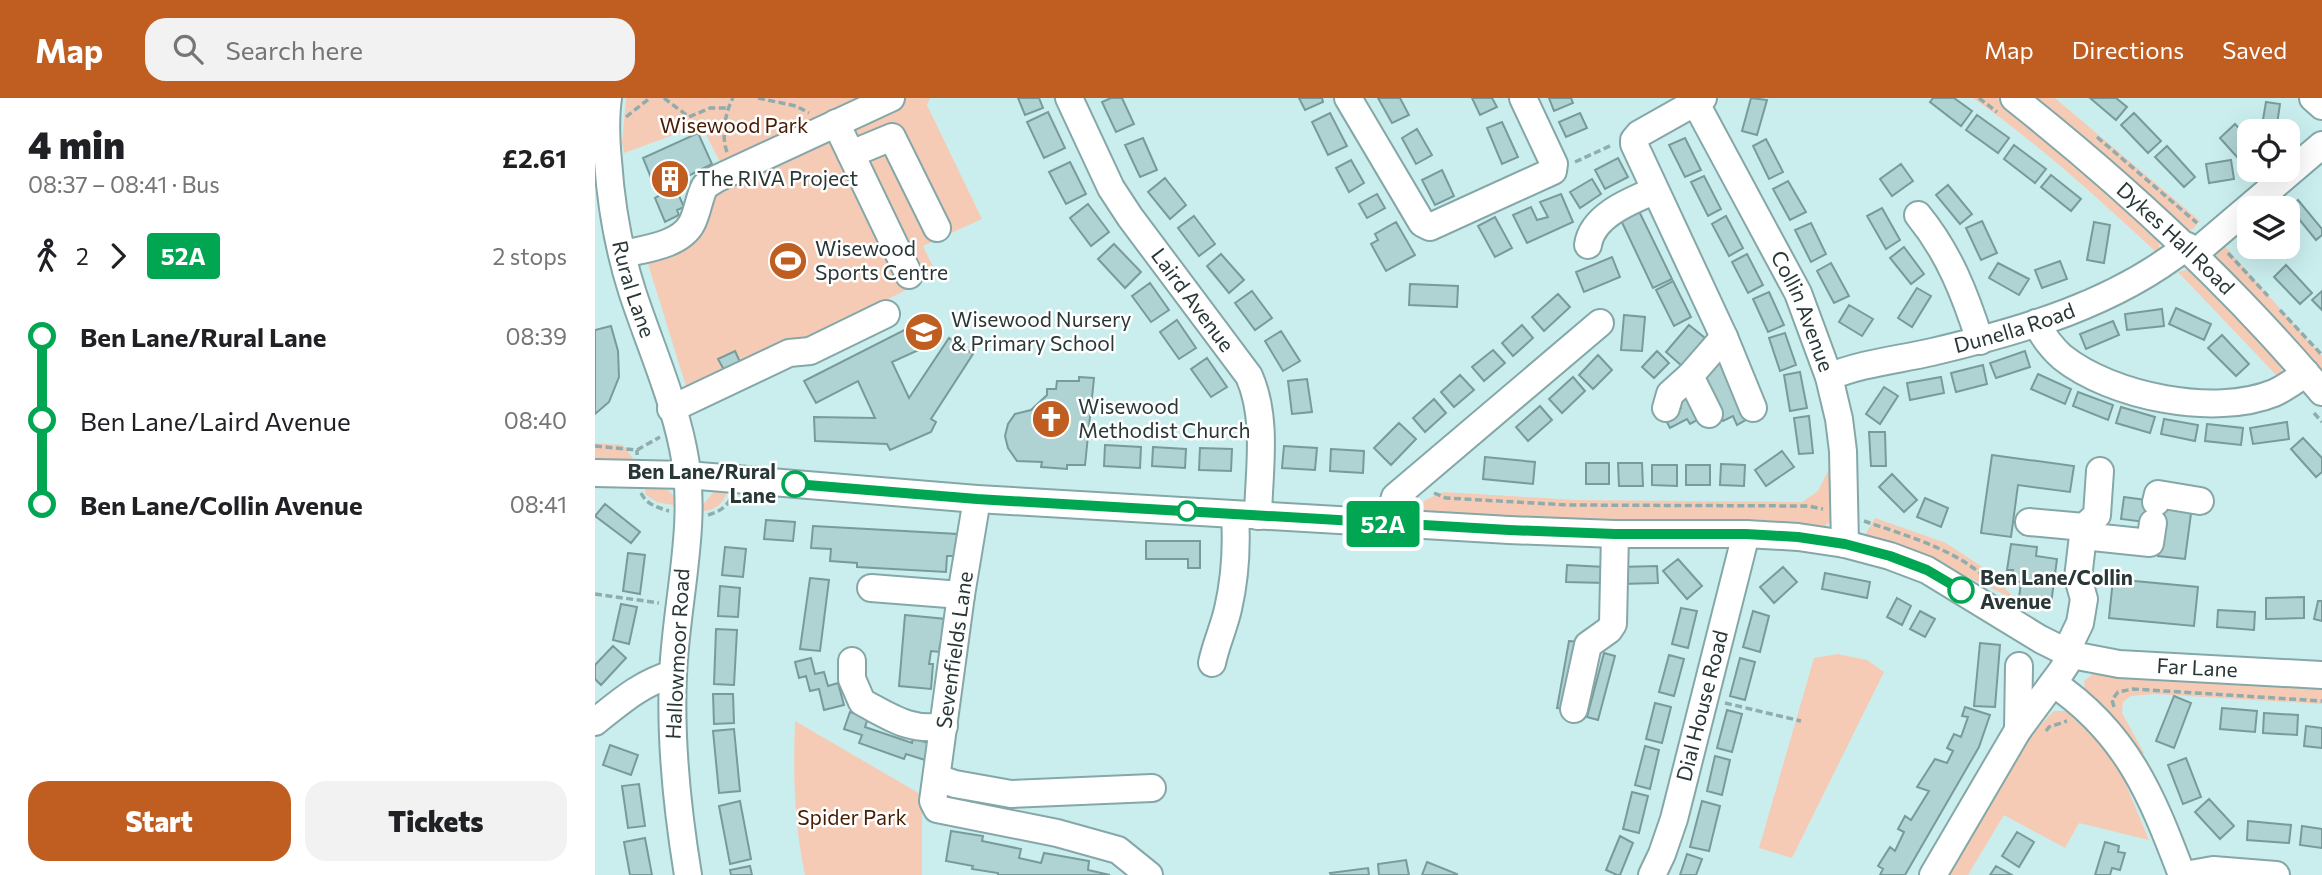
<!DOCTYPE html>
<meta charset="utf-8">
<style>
body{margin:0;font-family:Commissioner,sans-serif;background:#f2f2f2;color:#202124;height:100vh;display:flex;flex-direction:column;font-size:26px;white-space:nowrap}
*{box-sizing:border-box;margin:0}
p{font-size:23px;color:#757577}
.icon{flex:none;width:38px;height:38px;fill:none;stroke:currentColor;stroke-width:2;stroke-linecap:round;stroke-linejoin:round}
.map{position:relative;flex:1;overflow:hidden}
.sheet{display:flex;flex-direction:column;background:#fff;width:595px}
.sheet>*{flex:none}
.badge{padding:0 14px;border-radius:5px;font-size:24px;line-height:46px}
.controls{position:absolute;left:1642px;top:21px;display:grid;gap:14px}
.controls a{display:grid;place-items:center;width:63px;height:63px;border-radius:14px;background:#fff;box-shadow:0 7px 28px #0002;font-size:35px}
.map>.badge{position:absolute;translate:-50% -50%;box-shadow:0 0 0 4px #fff}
.legs{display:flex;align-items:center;gap:10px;height:77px;padding:0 28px;font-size:23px}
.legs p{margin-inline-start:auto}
.summary{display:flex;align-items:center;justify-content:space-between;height:119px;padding:0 28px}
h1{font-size:38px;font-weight:800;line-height:52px}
.cta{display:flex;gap:14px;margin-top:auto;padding:14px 28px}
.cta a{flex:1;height:80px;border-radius:21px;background:#c05e21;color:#fff;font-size:28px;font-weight:800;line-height:80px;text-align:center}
.cta a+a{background:#f2f2f2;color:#202124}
ul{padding:0 28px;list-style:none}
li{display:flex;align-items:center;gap:24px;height:84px;font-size:26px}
li i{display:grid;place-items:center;width:10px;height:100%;margin:0 9px;background:currentColor}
li i::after{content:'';width:18px;height:18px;margin:-9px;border:5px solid;border-radius:50%;background:#fff}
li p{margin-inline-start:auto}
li:first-child i{background:linear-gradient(#0000 50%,currentColor 0)}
li:last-child i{background:linear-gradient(currentColor 50%,#0000 0)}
header{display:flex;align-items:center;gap:42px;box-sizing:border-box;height:98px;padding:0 35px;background:#c05e21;color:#fff}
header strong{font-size:33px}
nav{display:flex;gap:38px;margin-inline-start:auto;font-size:24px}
.search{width:490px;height:63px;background:#f2f2f2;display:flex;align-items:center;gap:18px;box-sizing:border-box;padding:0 24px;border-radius:21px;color:#757577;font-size:26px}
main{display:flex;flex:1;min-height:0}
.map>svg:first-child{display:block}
.green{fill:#f6cbb6}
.building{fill:#afd2d2;stroke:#789a9a;stroke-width:2}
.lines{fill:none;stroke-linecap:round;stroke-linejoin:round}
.minor-casing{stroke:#85a7a7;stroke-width:30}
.path{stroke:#90acac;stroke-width:3.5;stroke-dasharray:7 3.5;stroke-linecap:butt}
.minor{stroke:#fff;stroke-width:26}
.line-1-casing{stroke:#fff;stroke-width:16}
.line-1{stroke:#00a651;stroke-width:10}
.stop-1-dot{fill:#fff;stroke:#00a651;stroke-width:3.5}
.labels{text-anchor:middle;stroke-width:5;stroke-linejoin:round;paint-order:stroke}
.park-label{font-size:21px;fill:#471c01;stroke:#fff}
.poi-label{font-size:21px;fill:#293737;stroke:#fff;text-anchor:start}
.street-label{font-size:21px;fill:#293737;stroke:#fff}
.stop-label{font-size:21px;font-weight:bold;fill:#293737;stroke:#fff;text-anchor:end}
</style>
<header>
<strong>Map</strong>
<div class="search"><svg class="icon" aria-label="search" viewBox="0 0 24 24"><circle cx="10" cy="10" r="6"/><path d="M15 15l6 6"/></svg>Search here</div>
<nav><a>Map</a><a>Directions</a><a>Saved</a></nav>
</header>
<main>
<section class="sheet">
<div class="summary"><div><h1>4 min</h1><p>08:37 – 08:41 · Bus</p></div><b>£2.61</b></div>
<div class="legs"><svg class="icon" aria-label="walk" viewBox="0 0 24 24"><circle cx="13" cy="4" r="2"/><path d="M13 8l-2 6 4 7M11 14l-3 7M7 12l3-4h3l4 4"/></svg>2<svg class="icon" aria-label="forward" viewBox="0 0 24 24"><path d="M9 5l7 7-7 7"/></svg><b class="badge" style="background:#00a651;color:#fff">52A</b><p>2 stops</p></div>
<ul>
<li><i style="color:#00a651"></i><b>Ben Lane/Rural Lane</b><p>08:39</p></li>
<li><i style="color:#00a651"></i><span>Ben Lane/Laird Avenue</span><p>08:40</p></li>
<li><i style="color:#00a651"></i><b>Ben Lane/Collin Avenue</b><p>08:41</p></li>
</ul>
<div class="cta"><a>Start</a><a>Tickets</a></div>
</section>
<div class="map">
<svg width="1727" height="777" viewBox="0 0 1727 777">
<rect width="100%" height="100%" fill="#caeeee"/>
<path class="green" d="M31 0H335L332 7 387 121 328 148 342 177 94 298 45 140 88 125 126 66 106 27 29 55 27 44Z
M1378 0H1402L1470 53 1555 130 1564 143V157C1505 102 1445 47 1378 0Z
M1435 0H1460L1605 123 1597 132 1589 131Z
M1626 144 1727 258V279L1622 164C1619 156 1620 150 1626 144Z
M1594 171 1604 173 1685 262 1687 270 1684 280 1583 174Z
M0 345 28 347 45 370 0 366Z
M1233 373 1242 376 1238 421 1230 428 1181 425 999 423 830 413 826 409 830 402 848 394 982 402 1207 404 1223 393Z
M49 385C66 388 78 390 83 408L62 404 51 397Z
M123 389 133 393C128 405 121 413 107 413L106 409Z
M1280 420 1351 445 1395 474 1421 502 1328 458 1269 439Z
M1243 556 1272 562 1289 574 1197 760 1164 750 1219 560Z
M1498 576 1555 582 1727 586V606L1559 596 1536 598 1528 604 1527 615 1549 655 1540 660 1490 597 1489 583Z
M1459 613H1474L1487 623 1524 670 1554 742 1484 725 1470 750 1409 717 1373 777H1350C1381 726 1417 653 1459 613Z
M200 623 327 697V777H210C199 726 198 675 200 623Z"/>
<path class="building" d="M423 0H444L448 10 430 17Z
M516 0H527L539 26 521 34 507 4Z
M704 0H727L728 4 710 12Z
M783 0H805L814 17 797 25Z
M877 0H897L902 9 885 17Z
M954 0H976L978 5 959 13Z
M1156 0 1172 2 1162 37 1147 33Z
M1338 0H1359L1377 13 1366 28 1335 4Z
M1495 0H1521L1532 9 1521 22Z
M1671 4 1685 6 1681 33H1666Z
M453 14 470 50 449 60 432 24Z
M735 15 752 48 733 57 717 24Z
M985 15 992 30 971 39 964 24Z
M1539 15 1566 43 1553 55 1526 27Z
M1382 17 1414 40 1403 55 1371 32Z
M907 24 923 59 907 66 892 30Z
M1640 26 1654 41V72H1665L1659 78 1625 40Z
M822 31 837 57 821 66 807 40Z
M103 35 117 66 93 78 95 85 81 91 89 109 82 112 84 117 70 124 60 100 67 96 64 90 61 92 48 60Z
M548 40 562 72 545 79 530 47Z
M1090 40 1106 72 1090 79 1074 47Z
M1171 41 1188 74 1174 81 1158 48Z
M1419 47 1451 71 1440 85 1409 61Z
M1572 48 1600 79 1589 89 1560 59Z
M1023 60 1033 79 1010 91 1000 72Z
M756 62 769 85 754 94 741 70Z
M1636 62 1639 81 1614 85 1611 66Z
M475 64 491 96 471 106 454 74Z
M1306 66 1318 83 1297 98 1285 81Z
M847 72 859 98 840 107 827 82Z
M1456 77 1486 101 1476 113 1446 89Z
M1109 78 1126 111 1113 118 1096 84Z
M570 80 591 107 575 121 553 94Z
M997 81 1006 96 985 110 975 94Z
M1193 83 1211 114 1195 122 1178 91Z
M1353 87 1377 116 1365 126 1341 97Z
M782 96 790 110 772 120 764 106Z
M966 96 978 124 932 145 918 117 936 109 942 122 953 119 945 104Z
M1703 102 1727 131V137L1721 142 1694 109Z
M493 106 514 134 496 148 475 120Z
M1041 107 1077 181 1058 190 1023 116Z
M1287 110 1305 142 1291 151 1272 118Z
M599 118 620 146 604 158 583 130Z
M1131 118 1148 150 1134 158 1117 126Z
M1692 118 1699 119 1692 160 1677 157 1678 149H1692Z
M900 119 917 150 900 159 883 128Z
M1387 123 1402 155 1386 162 1371 130Z
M801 124 820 157 791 173 776 146 783 142 780 136Z
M1499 124 1515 127 1509 165 1492 162Z
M1216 125 1231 156 1216 164 1200 132Z
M519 146 546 174 530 190 503 161Z
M1309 149 1329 176 1316 186 1295 160Z
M626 156 649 182 634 195 612 168Z
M1152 156 1168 187 1153 195 1137 164Z
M1017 159 1025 179 989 194 981 174Z
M1465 163 1472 181 1447 190 1440 172Z
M1236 165 1254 198 1239 205 1222 173Z
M1403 165 1434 181 1424 197 1394 180Z
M1691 167 1717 195 1705 206 1679 179Z
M1078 183 1096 219 1079 228 1061 192Z
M555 185 574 212 556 224 537 198Z
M815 186 863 188 862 209 814 207Z
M1322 190 1336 198 1317 229 1303 220Z
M657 193 677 220 660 232 640 205Z
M1727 193V212L1717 202Z
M1174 194 1189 227 1173 234 1158 201Z
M963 196 975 209 949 233 937 219Z
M1254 207 1278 221 1267 238 1244 224Z
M1581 210 1616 226 1609 242 1574 226Z
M1567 211 1569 228 1532 232 1530 216Z
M1029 217 1050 219 1047 253 1026 252Z
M582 222 601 250 584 261 565 234Z
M327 223 339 245 297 264 314 300 354 240 378 256 336 321 341 324 336 334 295 352 292 346 220 343 219 319 280 320 263 283 221 305 209 283Z
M1518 223 1524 237 1491 251 1485 236Z
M927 227 938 240 918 258 907 245Z
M1094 227 1110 240 1087 268 1071 254Z
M16 228 23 253 24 279 14 304 0 316V232Z
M686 233 705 263 688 273 670 243Z
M1190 235 1201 267 1185 273 1174 240Z
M1627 237 1654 266 1641 278 1613 250Z
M898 252 910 265 889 283 877 269Z
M140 253 150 275 135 283 123 261Z
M1062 253 1074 265 1059 280 1047 269Z
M1430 253 1435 269 1401 280 1395 265Z
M1003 257 1017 272 998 291 984 277Z
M1123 257 1154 320 1142 327 1138 318 1128 323 1103 273Z
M612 260 632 289 616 299 596 271Z
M1388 267 1392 286 1361 294 1356 275Z
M1205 274 1212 310 1195 313 1189 277Z
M1443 276 1476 291 1470 306 1436 291Z
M865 277 879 292 859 309 846 294Z
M484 279 499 280 490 367H472V371L446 369 447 364 422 363 413 350 410 338 413 326 420 316 436 312 452 297V291H461L462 283H484Z
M978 279 990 293 967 315 954 301Z
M1346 279 1349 295 1315 302 1312 285Z
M712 281 717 314 697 316 693 283Z
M1289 289 1303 298 1285 326 1271 316Z
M1090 292 1106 320 1095 326 1092 321 1075 330 1069 319 1086 310 1079 298Z
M1483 294 1518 307 1513 322 1478 308Z
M839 301 851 315 830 334 818 320Z
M945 308 957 322 933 343 921 329Z
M1526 309 1560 319 1555 335 1521 325Z
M1214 318 1218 355 1204 356 1199 320Z
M1569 321 1603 327 1600 343 1566 336Z
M1692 324 1694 341 1658 346 1655 330Z
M804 325 821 341 796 367 779 350Z
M1612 326 1648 330 1646 347 1610 343Z
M1274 334H1290L1291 368H1276Z
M1708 340 1727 360V374L1721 379 1696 351Z
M510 347 546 349 545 370 509 368Z
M689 348 722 350 720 372 687 370Z
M558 349 591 351 590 370 557 368Z
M605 350 637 351 636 373 604 372Z
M736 351 769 353 768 375 735 373Z
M1187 353 1199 369 1171 388 1160 372Z
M1397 357 1479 368 1475 394 1423 387 1416 439 1386 435Z
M890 359 940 364 938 386 888 381Z
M991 365H1014V386H991Z
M1023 365H1047L1048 388H1024Z
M1126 366 1150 367 1149 388 1125 387Z
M1057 367H1082V388L1057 387Z
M1091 367H1115V387H1091Z
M1297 376 1322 402 1309 414 1284 389Z
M1529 399 1597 408 1590 461 1563 458 1567 426 1526 421Z
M1330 400 1353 410 1346 429 1322 419Z
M10 406 45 434 36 445 0 418Z
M171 422 200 424 198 443 169 441Z
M218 428 363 436 362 458H352L351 474 262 469V465L235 463 236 451 216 450Z
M551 443H605V470H593V461H551Z
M1416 446 1442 449 1441 458 1462 461 1456 506 1424 500 1426 484 1417 483 1418 472H1412Z
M130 449 151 451 148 479 127 477Z
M33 455 50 457 45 496 28 493Z
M1083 461 1107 488 1092 501 1068 473Z
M972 467 1010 469 1009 485 971 484Z
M1062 468 1063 485 1026 486 1025 469Z
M1188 469 1202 484 1179 505 1165 489Z
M1230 475 1275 484 1272 500 1227 491Z
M215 480 234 482 225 553 205 551Z
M1518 481 1603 489 1599 528 1514 520Z
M125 488 145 490 143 519 123 518Z
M1709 499V520L1671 521V500Z
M1302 500 1316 508 1307 527 1292 519Z
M1723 503H1727V523L1719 521Z
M26 506 42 509 34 546 18 542Z
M1086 510 1102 513 1093 550 1077 546Z
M1623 512 1660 514 1659 532 1622 529Z
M1158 513 1174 518 1165 554 1148 549Z
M1325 513 1340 521 1330 539 1315 531Z
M310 517 351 521 349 545 345 546 344 554 336 553 334 566H338L336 591 304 588Z
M121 531 142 532 139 587 119 586Z
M974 543 985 544 973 611 962 610Z
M1385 545 1405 547 1400 609 1379 608Z
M18 548 31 560 6 587 0 581V567Z
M1009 555 1020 558 1003 622 992 619Z
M1074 557 1089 561 1079 598 1064 594Z
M216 560 220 576 229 574 233 588 243 585 249 607 229 612 224 591 215 593 211 578 204 580 200 564Z
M1145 560 1160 564 1150 602 1135 598Z
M118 596H138L139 625 119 626Z
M1579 598 1596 605 1579 650 1561 643Z
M1060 605 1076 609 1067 645 1051 641Z
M1370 609 1395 617 1384 649 1310 777H1285L1288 771 1283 768 1295 749 1300 753 1309 734 1303 731 1310 718 1316 722 1334 693 1322 689 1340 661 1352 665 1358 653 1352 650 1359 636 1366 639 1373 619 1367 618Z
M1627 610 1662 613 1660 634 1625 631Z
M1132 612 1147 616 1137 654 1122 650Z
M255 614 273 620 270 629 317 645 318 640 339 647 333 663 311 656 309 661 264 645 267 637 249 631Z
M1669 615 1703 617 1702 637 1668 635Z
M1711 628 1727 630V650L1709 648Z
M139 631 145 693 124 695 118 633Z
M15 647 43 657 36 677 8 667Z
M1050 648 1064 652 1055 691 1040 687Z
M1120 658 1135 662 1127 697 1112 693Z
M1591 660 1606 699 1588 706 1573 667Z
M44 686 50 728 33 730 27 688Z
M1037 694 1053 698 1044 735 1028 731Z
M1614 701 1639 728 1625 741 1600 714Z
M145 703 156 761 135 766 124 708Z
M1107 703 1125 708 1114 753 1095 749Z
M1653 723 1696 727 1694 745 1652 742Z
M1707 728 1727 731V750L1705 747Z
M356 733 388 738 387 743 426 751 424 760 446 765 449 755 494 763 493 772 515 777H403V775L377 771 378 768 351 763Z
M1422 734 1439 744 1424 769 1407 758Z
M1025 738 1038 745 1025 777H1022L1011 772Z
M50 740 57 777H35L29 744Z
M1510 744 1524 748 1523 754 1530 755 1525 772 1517 770 1515 777H1500Z
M1092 756 1107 761 1101 777H1085Z
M811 762 814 777H784L783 766Z
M832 764 862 776 861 777H827Z
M155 768 157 777H136L135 772Z
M1401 768 1417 777H1395Z
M773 770 774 777H736L735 775Z"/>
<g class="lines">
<g class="minor-casing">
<g id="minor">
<path id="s1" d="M13 0C10 21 11 42 13 63 16 107 24 152 37 193 54 245 77 296 88 350 104 424 81 502 78 577 75 644 82 710 93 777"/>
<path id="s2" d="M474 0 516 90 535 119 654 278C673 321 664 372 663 418"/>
<path d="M753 0 827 125 835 129 958 73 959 66 928 0"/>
<path id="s3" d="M1098 0 1203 195 1234 279 1244 321 1248 353 1250 446"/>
<path d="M1108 0 1044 36 1039 42V46L1129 239 1158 310"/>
<path id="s4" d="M1419 0C1531 89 1635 185 1727 294"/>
<path d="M1718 0 1727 8"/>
<path d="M241 25 314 177"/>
<path d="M256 56 297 39 342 130"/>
<path d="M1323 117C1354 155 1370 196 1385 243"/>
<path d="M993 147C997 118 1035 103 1059 93"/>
<path d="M28 156C50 151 86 147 97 125 103 113 104 99 110 88L121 81 296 0"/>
<path d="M1599 156 1727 47"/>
<path d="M1441 225C1448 238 1456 249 1467 259 1517 299 1620 319 1679 295 1690 290 1701 282 1711 275"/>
<path id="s5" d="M1234 279C1267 265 1302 262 1337 254 1426 233 1520 206 1592 148"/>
<path d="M1071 310 1075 296 1095 278"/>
<path d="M76 311 194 255 215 253 291 216"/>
<path d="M1114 316 1095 278 1129 239"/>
<path id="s6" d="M0 375 92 377 382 401 914 432 1020 436H1151L1203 439 1250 446 1295 458 1332 472 1445 541 1477 557 1524 566 1727 577"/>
<path d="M382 401 366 497 338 703 342 711 462 735 523 752 554 777"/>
<path d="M1561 404 1563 396 1605 403"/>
<path d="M1434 424 1489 429"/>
<path d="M792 426 800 399 1005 225"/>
<path d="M1488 438 1555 445 1558 425"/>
<path d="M276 490 366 497"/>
<path d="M1471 554 1485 525 1489 501 1483 480 1489 429 1502 417 1505 373"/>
<path d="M257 563V581L267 604C297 620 316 634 349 628"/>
<path d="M617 565C621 546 629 529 633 511 640 481 642 449 640 417"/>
<path d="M1458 585C1532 635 1557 698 1587 777"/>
<path d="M979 611 993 547 1014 532 1018 526 1020 436"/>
<path d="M0 624C25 604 46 585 78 576"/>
<path d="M1423 632 1424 568"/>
<path d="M342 680 360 686 416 696 557 690"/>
<path id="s7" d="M1057 777 1067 756 1079 721 1151 436"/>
<path d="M1338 777 1423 632 1466 574 1477 557"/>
<path d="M1590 777 1618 772 1681 777"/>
</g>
</g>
<path class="path" d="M69 0 94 19 115 10H132
M163 0 201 8 214 15
M1384 0 1402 14
M31 19 55 0
M1502 39 1602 125
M132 54C126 39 130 14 138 0
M980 64 1017 47
M1633 155 1673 198
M1685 212 1727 257
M1719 315 1727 324
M0 348 42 352V357
M42 352 65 339
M46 395C52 407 62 409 74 413
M839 395 851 400 973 407 1213 408 1228 411
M113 417C123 414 131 410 136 400
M1269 423C1312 438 1364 452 1396 485
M0 496 64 505
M1130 605 1206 623
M1519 609 1517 602 1523 594 1538 591 1727 603
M1451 633 1454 629 1472 623"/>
<use href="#minor" class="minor"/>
</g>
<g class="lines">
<g class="line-1-casing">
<path id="line-1" d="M200 386 382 401 914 432 1020 436H1151L1203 439 1250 446 1295 458 1332 472 1366 492"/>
</g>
<use href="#line-1" class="line-1"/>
</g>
<defs>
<g id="building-disc" transform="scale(2.0125)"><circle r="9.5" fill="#c05e21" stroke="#fff"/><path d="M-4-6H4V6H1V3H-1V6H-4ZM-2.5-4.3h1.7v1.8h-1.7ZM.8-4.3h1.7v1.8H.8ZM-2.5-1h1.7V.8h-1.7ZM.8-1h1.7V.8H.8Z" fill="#fff"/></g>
<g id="stadium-disc" transform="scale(2.0125)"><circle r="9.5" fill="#c05e21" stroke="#fff"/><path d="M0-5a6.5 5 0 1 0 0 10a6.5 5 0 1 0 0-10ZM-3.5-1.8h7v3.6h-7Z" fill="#fff"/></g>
<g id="school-disc" transform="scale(2.0125)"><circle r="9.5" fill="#c05e21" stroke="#fff"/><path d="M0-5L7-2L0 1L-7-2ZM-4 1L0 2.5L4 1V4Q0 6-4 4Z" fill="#fff"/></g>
<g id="church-disc" transform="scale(2.0125)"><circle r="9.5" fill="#c05e21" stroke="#fff"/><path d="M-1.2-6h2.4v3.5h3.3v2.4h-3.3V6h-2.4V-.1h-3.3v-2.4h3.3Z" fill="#fff"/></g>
</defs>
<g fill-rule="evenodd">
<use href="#building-disc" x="75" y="81"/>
<use href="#stadium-disc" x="193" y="163"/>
<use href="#school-disc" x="329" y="234"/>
<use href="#church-disc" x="456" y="321"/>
</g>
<g class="stop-1-dot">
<circle cx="200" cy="386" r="12"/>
<circle cx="592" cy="413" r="9"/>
<circle cx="1366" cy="492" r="12"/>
</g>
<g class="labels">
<g class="park-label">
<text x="139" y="35">Wisewood Park</text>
<text x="257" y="727">Spider Park</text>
</g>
<g class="poi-label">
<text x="102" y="88">The RIVA Project</text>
<text x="220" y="158">Wisewood<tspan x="220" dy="24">Sports Centre</tspan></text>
<text x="356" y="229">Wisewood Nursery<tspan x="356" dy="24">&amp; Primary School</tspan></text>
<text x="483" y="316">Wisewood<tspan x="483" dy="24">Methodist Church</tspan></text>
</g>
<g class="street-label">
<text dy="7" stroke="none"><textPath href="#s4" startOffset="214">Dykes Hall Road</textPath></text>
<text dy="7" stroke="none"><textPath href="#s1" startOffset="194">Rural Lane</textPath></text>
<text dy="7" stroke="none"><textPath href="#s2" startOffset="238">Laird Avenue</textPath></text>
<text dy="7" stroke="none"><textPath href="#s3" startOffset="240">Collin Avenue</textPath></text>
<text dy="7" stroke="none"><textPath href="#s5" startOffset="192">Dunella Road</textPath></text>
<text transform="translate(360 552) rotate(-82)" y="7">Sevenfields Lane</text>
<text transform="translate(83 556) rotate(-87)" y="7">Hallowmoor Road</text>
<text dy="7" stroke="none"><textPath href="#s6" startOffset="1633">Far Lane</textPath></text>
<text dy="7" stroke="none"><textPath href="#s7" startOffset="177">Dial House Road</textPath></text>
</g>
<g class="stop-label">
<text x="181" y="381">Ben Lane/Rural<tspan x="181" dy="24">Lane</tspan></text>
<text x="1385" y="487" text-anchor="start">Ben Lane/Collin<tspan x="1385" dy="24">Avenue</tspan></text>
</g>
</g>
</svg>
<div class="controls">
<a><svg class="icon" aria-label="locate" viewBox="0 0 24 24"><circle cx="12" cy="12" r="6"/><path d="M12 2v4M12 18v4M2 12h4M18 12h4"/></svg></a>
<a><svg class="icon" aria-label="layers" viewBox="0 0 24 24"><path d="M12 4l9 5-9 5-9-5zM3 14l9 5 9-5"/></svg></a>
</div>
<b class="badge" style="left:788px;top:426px;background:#00a651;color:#fff">52A</b>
</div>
</main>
